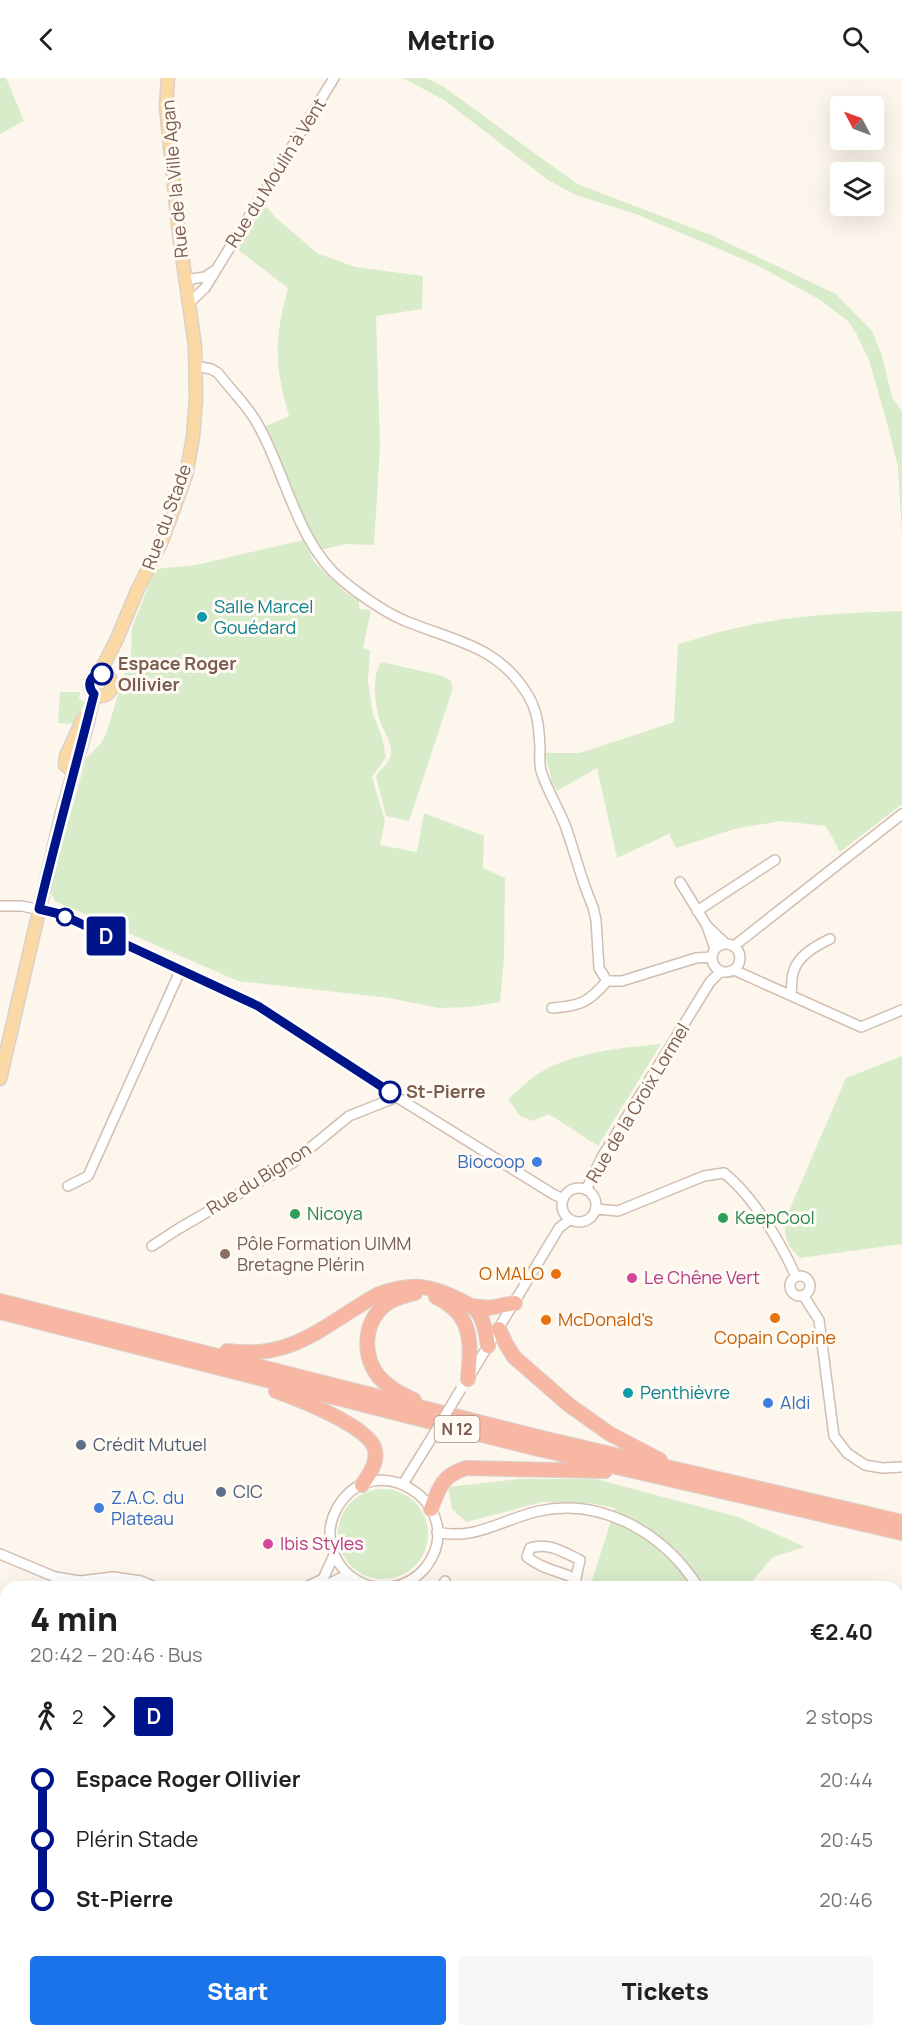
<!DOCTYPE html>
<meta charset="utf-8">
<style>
body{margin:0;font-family:Manrope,sans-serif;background:#f6f6f6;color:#202124;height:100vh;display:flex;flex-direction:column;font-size:22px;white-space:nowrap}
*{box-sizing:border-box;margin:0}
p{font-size:20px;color:#757577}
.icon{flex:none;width:33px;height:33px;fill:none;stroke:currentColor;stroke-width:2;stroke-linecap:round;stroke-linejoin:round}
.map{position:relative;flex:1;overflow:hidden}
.drawer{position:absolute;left:0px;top:1503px;width:903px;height:456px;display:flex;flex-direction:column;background:#fff;border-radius:18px 18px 0 0;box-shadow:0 6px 24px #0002}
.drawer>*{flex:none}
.badge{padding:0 12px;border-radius:4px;font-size:21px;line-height:39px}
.needle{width:39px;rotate:311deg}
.fabs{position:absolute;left:830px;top:18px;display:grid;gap:12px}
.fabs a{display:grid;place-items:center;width:54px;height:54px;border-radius:6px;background:#fff;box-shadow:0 6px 24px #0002;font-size:30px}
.map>.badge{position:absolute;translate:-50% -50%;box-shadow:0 0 0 3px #fff}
.legs{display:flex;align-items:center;gap:9px;height:66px;padding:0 30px;font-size:20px}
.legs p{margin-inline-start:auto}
.headline{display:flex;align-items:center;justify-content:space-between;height:102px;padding:0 30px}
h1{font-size:33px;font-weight:800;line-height:45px}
.cta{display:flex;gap:12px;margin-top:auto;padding:12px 30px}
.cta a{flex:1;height:69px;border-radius:6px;background:#1a73e8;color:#fff;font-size:24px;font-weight:800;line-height:69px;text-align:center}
.cta a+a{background:#f6f6f6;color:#202124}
ul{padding:0 30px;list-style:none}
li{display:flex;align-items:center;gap:21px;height:60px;font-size:22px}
li i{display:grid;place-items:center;width:9px;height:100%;margin:0 8px;background:currentColor}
li i::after{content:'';width:15px;height:15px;margin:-8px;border:4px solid;border-radius:50%;background:#fff}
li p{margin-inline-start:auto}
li:first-child i{background:linear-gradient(#0000 50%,currentColor 0)}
li:last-child i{background:linear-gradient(currentColor 50%,#0000 0)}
header{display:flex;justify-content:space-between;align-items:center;height:78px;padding:0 30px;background:#fff;font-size:27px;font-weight:800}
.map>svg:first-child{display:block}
.green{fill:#d8ecc9}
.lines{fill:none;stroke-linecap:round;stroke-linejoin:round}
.minor-casing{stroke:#d1beb0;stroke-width:12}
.major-casing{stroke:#dad1cd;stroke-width:15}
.highway-casing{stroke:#dad1cd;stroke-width:16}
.minor{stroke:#fff;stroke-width:9}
.major{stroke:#fbd9a5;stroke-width:12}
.highway{stroke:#f7b7a3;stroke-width:14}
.minor-bridge-casing{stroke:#d1beb0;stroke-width:12;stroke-linecap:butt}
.minor-bridge{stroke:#fff;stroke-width:9}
.line-1-casing{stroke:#fff;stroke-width:14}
.line-1{stroke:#001489;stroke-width:9}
.culture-dot{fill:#0f9aa8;stroke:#fffaf3;stroke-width:2}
.stop-1-dot{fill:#fff;stroke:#001489;stroke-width:3}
.shop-dot{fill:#3f7fe0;stroke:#fffaf3;stroke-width:2}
.leisure-dot{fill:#2e9e5b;stroke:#fffaf3;stroke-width:2}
.education-dot{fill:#8d6e63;stroke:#fffaf3;stroke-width:2}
.food-dot{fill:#e8710a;stroke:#fffaf3;stroke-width:2}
.hotel-dot{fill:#d1479c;stroke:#fffaf3;stroke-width:2}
.service-dot{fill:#5c6f8a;stroke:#fffaf3;stroke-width:2}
.labels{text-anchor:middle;stroke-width:6;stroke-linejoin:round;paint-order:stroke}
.shield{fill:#fffaf3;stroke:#a28b7f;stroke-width:1.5}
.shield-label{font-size:16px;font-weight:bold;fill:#7a5c4d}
.street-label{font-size:18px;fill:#7a5c4d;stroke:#fffaf3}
.culture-label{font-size:18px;fill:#0d838f;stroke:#fffaf3;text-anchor:start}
.stop-label{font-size:18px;font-weight:bold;fill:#7a5c4d;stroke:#fffaf3;text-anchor:start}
.shop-label{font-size:18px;fill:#366cbe;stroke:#fffaf3;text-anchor:start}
.leisure-label{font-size:18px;fill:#27864d;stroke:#fffaf3;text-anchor:start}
.education-label{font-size:18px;fill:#785e54;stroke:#fffaf3;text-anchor:start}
.food-label{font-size:18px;fill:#c56008;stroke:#fffaf3;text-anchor:end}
.hotel-label{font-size:18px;fill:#b23c85;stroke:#fffaf3;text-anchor:start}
.service-label{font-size:18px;fill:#4e5e75;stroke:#fffaf3;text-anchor:start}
</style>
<header><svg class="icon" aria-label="back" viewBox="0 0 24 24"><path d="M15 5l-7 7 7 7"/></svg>Metrio<svg class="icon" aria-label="search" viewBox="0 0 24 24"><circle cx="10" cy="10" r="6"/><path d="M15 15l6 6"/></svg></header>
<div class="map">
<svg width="902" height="1959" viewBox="0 0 902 1959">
<rect width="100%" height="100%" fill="#fdf6ec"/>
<path class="green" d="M0 0H6L24 43 0 56Z
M403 0H426L444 9 577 106 711 157 836 216 872 253 882 278 892 319 902 333V456L898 389 887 345 869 282 857 257 848 243 820 222 757 187 636 136 576 117 548 102 444 22Z
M265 127 275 139 317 175 355 189 423 198 422 231 376 238 380 370 374 467 346 466 320 472 312 459 264 349 289 338C274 285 274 263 288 210L237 171Z
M303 462 315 485 344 513 359 522V531L371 532 363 570 370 573 368 603 373 636 382 659 386 679 372 699 385 743 380 767 417 774 424 735 484 758 483 790 505 800 504 880 500 924 468 929 439 930 389 920 238 903 55 823 49 810 86 681 101 665 106 656 131 575 132 550 155 491 196 487Z
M902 530V726L840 774 826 748 782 743 738 750 676 770 669 756 617 780 597 690 557 713 552 704 545 675H580L674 644 678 566C697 561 717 554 736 550 791 537 846 535 902 533Z
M382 584 443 598 450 602 453 610 409 743 386 738 376 698C380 692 389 685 390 679 394 667 384 654 380 643 375 631 371 592 382 584Z
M60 614H80L79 621 85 624 75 646 58 645Z
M661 966 598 1068 549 1036 533 1043 520 1038 508 1021C517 1014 526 1004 536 997 572 974 619 970 661 966Z
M902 978V1166L800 1180C787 1169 784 1159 785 1142L846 1000Z
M519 1401H596L738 1439 805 1469 773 1479 747 1509H590L615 1430 588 1425 542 1424 466 1444 452 1431 448 1409Z
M338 1456a45 45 0 1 1 90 0a45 45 0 1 1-90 0Z
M0 1808 6 1810V1904L0 1906Z
M484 1953H550L558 1959H486Z"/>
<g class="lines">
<g class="minor-casing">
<path id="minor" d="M184 202 205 199 214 193
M188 226 205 210 334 0
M195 288 211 291 218 295C230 311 247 327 257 345 286 395 297 466 343 503 363 519 385 535 408 544 455 563 497 568 526 614 538 632 539 650 540 670 540 678 539 686 541 693 547 712 558 729 565 747 575 774 581 802 593 829L596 842 599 890 607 903H622L696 880 712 879
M680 804 707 848
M0 828H22L59 836 258 928 395 1018 553 1116 563 1121
M697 833 775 782
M712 880a14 14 0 1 1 28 0a14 14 0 1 1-28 0Z
M734 868 902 736
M715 871 707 848 726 866
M734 892 861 949 902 932
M791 916C792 909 791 899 794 892 799 877 817 867 830 861
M552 930C581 928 589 924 607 903
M68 1108 88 1098 181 891
M562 1127a17 17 0 1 1 34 0a17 17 0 1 1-34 0Z
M586 1112 602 1079 710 904 721 893
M596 1131 618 1133 704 1098 724 1095C753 1118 782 1166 796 1199
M152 1168 178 1151 292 1085 349 1038 392 1021 395 1018
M790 1208a10 10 0 1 1 20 0a10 10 0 1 1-20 0Z
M803 1217 819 1242 834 1358 847 1375 865 1387 882 1390 902 1389
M471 1296 559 1150 569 1142
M403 1406 429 1364
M437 1454C475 1463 503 1441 539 1433 602 1419 665 1456 698 1509
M0 1476 55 1499 80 1503 113 1499 141 1503 155 1509
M306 1509 323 1501 334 1477
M323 1509 340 1500 350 1498
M375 1509C340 1503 319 1464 336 1432 373 1363 472 1428 426 1489 417 1500 405 1507 391 1509
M443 1509 445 1503
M574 1509 580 1482C563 1474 549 1464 530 1470L527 1479C544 1492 557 1492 576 1501
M897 1531 902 1532
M0 1550 6 1553
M0 1628 3 1633 0 1643
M0 1690 6 1691
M897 1749 902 1746
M0 1772 6 1763
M0 1785H6
M897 1918 902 1919
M34 1959 37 1953
M600 1959 608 1953
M900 1959 902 1946"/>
</g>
<g class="major-casing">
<path id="major" d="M90 607a11 11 0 1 1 22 0a11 11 0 1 1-22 0Z
M99 596 116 563 137 513 162 463 186 397 193 359 196 321 195 268 179 156 166 29 168 0
M74 693 65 687 66 678 83 641
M0 1001 62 734 87 648 94 616"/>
</g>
<g class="highway-casing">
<path id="highway" d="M436 1219C474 1237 471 1265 468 1301
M0 1223 542 1360 902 1444
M472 1228 489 1230 515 1225
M0 1234 530 1369 902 1455
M499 1251 506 1266 514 1279 569 1327 610 1356 660 1382
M227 1273C295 1282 324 1246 379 1216 412 1204 430 1207 460 1222 467 1226 475 1229 479 1236 485 1245 486 1257 488 1268
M276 1313C298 1321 371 1349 375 1372 378 1384 369 1397 362 1407
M414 1322C401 1316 389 1310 379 1299 362 1278 363 1245 385 1227 393 1220 404 1218 415 1215
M431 1431C439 1409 443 1397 466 1390L605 1393"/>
</g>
<use href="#minor" class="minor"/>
<use href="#major" class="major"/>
<use href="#highway" class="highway"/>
<g class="minor-bridge-casing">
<path id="minor-bridge" d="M429 1364 461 1311"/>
</g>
<use href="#minor-bridge" class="minor-bridge"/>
</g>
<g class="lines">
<g class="line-1-casing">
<path id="line-1" d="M102 596C90 596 86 607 94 616 76 688 56 759 39 831L60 836 258 928 390 1014"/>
</g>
<use href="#line-1" class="line-1"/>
</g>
<g class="culture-dot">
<circle cx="202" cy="539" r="6"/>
<circle cx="628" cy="1315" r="6"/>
</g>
<g class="stop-1-dot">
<circle cx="102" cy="596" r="10"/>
<circle cx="65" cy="839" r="8"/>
<circle cx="390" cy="1014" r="10"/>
</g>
<g class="shop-dot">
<circle cx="537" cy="1084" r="6"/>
<circle cx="768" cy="1325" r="6"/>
<circle cx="99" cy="1430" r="6"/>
</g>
<g class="leisure-dot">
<circle cx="295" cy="1136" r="6"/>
<circle cx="723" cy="1140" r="6"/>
</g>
<circle class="education-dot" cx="225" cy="1176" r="6"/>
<g class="food-dot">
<circle cx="556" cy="1196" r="6"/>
<circle cx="775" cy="1240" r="6"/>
<circle cx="546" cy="1242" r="6"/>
</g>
<g class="hotel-dot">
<circle cx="632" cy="1200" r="6"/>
<circle cx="268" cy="1466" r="6"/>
</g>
<g class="service-dot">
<circle cx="81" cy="1367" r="6"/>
<circle cx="221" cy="1414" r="6"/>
</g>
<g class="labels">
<rect class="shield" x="434.5" y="1338" width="45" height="26" rx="4.5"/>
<g class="shield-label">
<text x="457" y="1357">N 12</text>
</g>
<g class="street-label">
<text transform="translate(276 95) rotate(-58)" y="6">Rue du Moulin à Vent</text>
<text transform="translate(175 101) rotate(-95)" y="6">Rue de la Ville Agan</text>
<text transform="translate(167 439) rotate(-70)" y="6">Rue du Stade</text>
<text transform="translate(638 1025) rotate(-59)" y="6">Rue de la Croix Lormel</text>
<text transform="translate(259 1101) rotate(-32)" y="6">Rue du Bignon</text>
</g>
<g class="culture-label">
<text x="214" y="535">Salle Marcel<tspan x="214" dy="21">Gouédard</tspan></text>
<text x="640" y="1321">Penthièvre</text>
</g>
<g class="stop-label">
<text x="118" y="592">Espace Roger<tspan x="118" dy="21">Ollivier</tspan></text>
<text x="406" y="1020">St-Pierre</text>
</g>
<g class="shop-label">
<text x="525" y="1090" text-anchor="end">Biocoop</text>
<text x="780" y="1331">Aldi</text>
<text x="111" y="1426">Z.A.C. du<tspan x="111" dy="21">Plateau</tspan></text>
</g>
<g class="leisure-label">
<text x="307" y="1142">Nicoya</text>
<text x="735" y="1146">KeepCool</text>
</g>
<g class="education-label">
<text x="237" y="1172">Pôle Formation UIMM<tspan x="237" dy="21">Bretagne Plérin</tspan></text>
</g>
<g class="food-label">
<text x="544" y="1202">O MALO</text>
<text x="558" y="1248" text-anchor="start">McDonald's</text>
<text x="775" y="1266" text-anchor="middle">Copain Copine</text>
</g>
<g class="hotel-label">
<text x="644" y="1206">Le Chêne Vert</text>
<text x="280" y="1472">Ibis Styles</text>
</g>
<g class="service-label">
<text x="93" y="1373">Crédit Mutuel</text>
<text x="233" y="1420">CIC</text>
</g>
</g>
</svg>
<div class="fabs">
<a><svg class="needle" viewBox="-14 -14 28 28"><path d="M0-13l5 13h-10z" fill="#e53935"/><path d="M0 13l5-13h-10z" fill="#757577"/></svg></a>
<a><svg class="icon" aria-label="layers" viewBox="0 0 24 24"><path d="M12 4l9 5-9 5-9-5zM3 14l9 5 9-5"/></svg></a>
</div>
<b class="badge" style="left:106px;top:858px;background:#001489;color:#fff">D</b>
<section class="drawer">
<div class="headline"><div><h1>4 min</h1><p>20:42 – 20:46 · Bus</p></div><b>€2.40</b></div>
<div class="legs"><svg class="icon" aria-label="walk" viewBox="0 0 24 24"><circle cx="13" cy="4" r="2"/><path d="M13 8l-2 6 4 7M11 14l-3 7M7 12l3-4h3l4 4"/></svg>2<svg class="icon" aria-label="forward" viewBox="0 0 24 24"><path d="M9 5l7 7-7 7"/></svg><b class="badge" style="background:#001489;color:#fff">D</b><p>2 stops</p></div>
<ul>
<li><i style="color:#001489"></i><b>Espace Roger Ollivier</b><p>20:44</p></li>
<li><i style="color:#001489"></i><span>Plérin Stade</span><p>20:45</p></li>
<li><i style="color:#001489"></i><b>St-Pierre</b><p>20:46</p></li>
</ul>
<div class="cta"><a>Start</a><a>Tickets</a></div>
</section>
</div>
